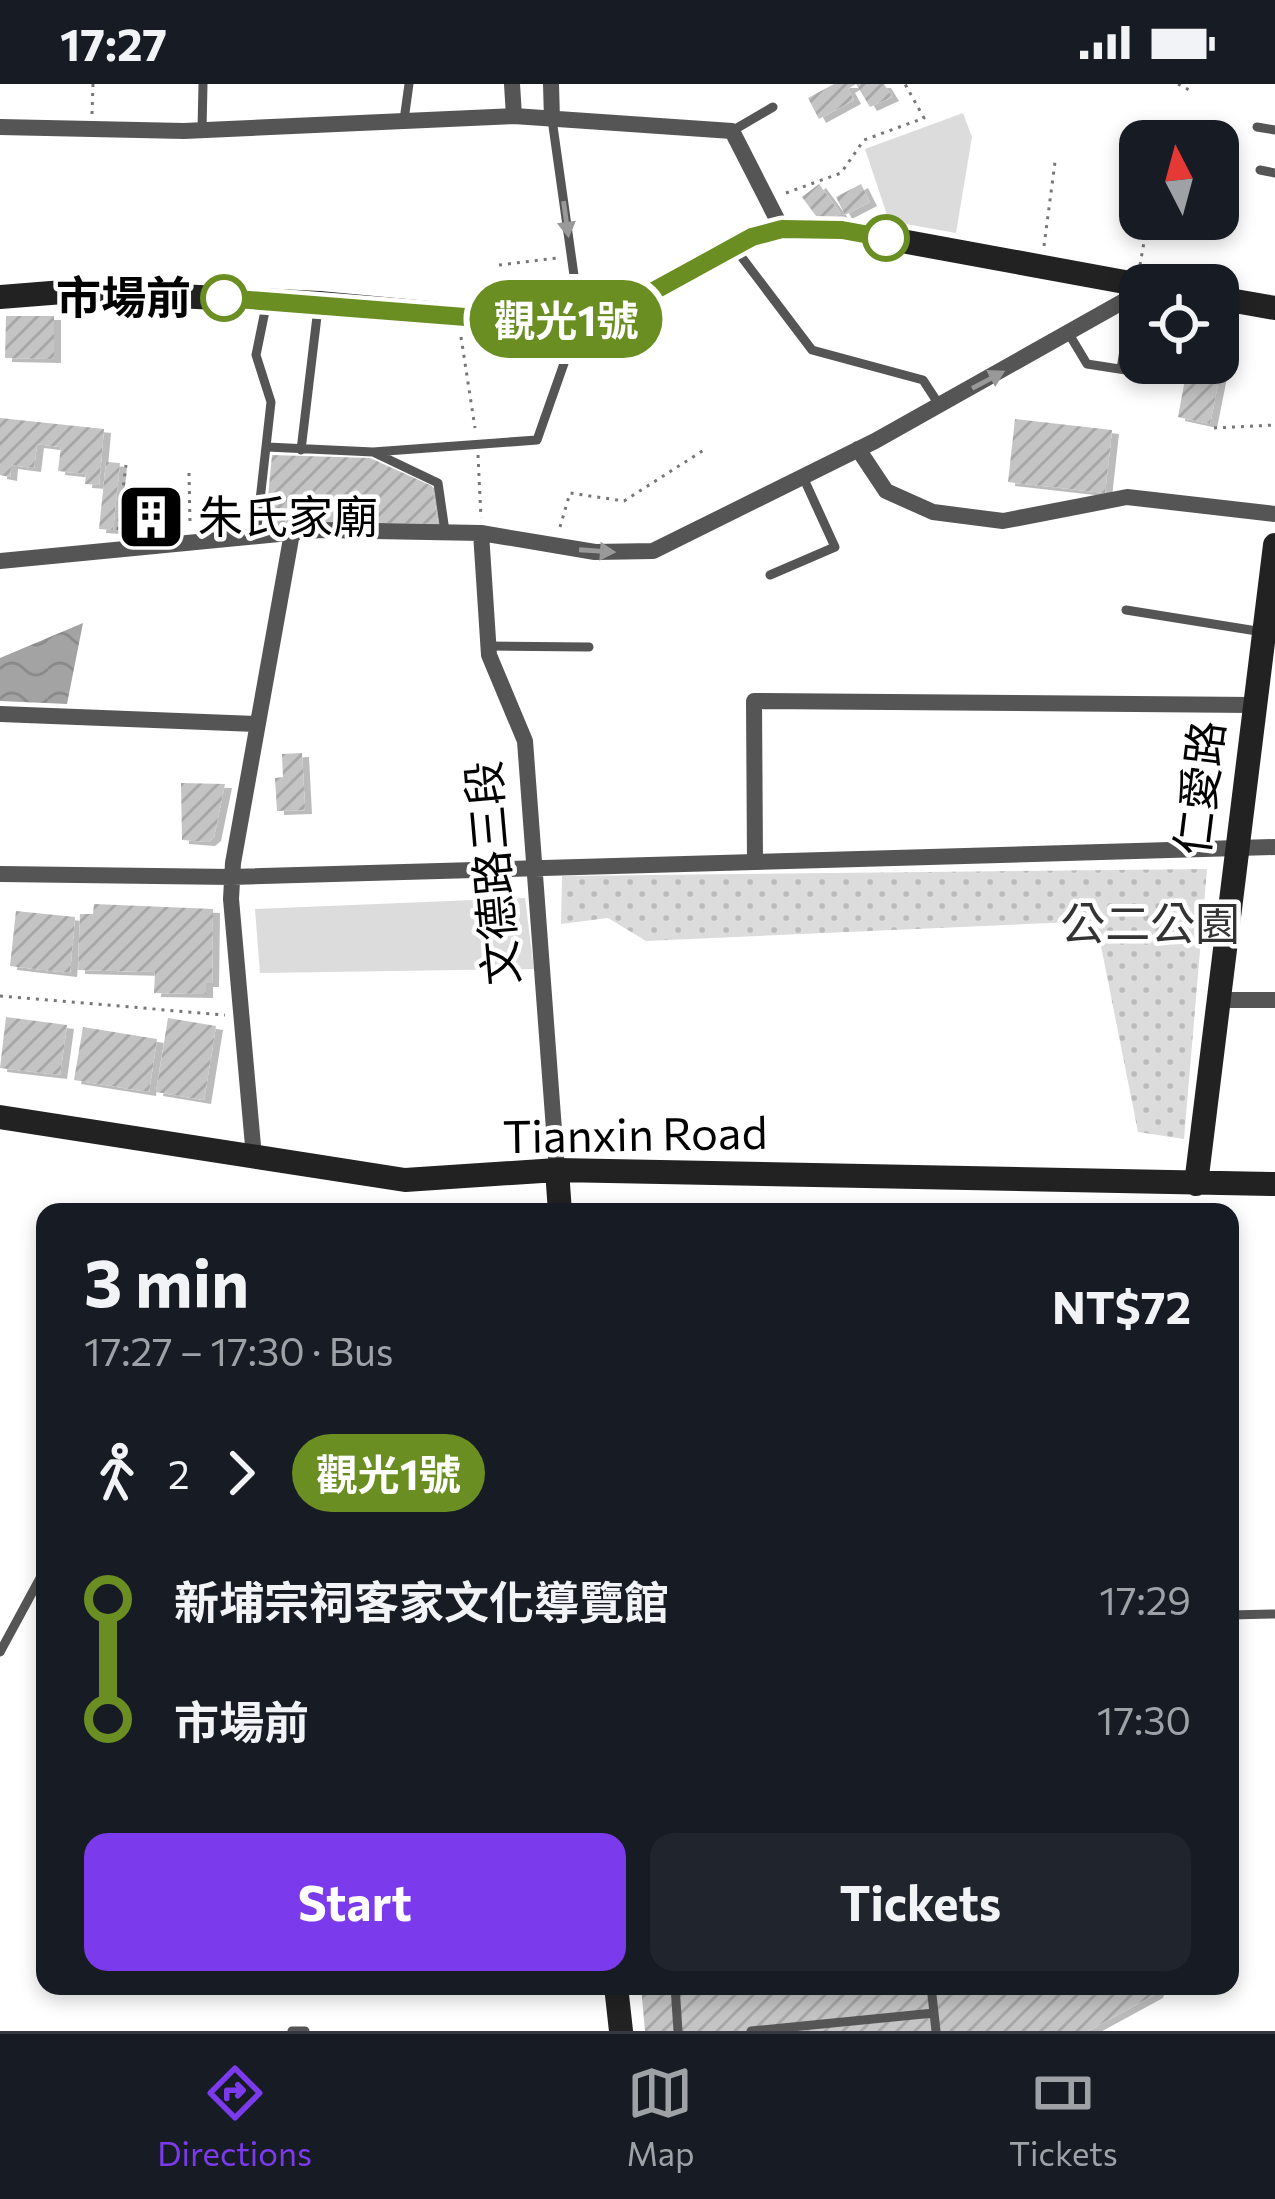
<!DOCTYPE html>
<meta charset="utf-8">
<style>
body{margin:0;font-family:Commissioner,"Noto Sans TC",sans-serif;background:#20242c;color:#f1f3f6;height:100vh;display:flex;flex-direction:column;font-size:45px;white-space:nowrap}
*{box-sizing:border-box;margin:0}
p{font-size:39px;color:#9ea1a6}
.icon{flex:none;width:66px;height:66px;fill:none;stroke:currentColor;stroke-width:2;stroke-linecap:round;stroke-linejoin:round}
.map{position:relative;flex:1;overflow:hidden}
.panel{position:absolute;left:36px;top:1119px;width:1203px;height:792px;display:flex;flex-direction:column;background:#171b24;border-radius:24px;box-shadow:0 6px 18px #0003}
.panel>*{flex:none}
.badge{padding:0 24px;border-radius:39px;font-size:42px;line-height:78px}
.needle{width:78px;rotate:354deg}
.buttons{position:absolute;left:1119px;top:36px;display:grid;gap:24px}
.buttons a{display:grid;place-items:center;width:120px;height:120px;border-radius:24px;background:#171b24;box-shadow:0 6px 18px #0003;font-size:60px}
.map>.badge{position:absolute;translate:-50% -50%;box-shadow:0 0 0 6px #fff}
.legs{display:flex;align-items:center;gap:18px;height:132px;padding:0 48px;font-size:39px}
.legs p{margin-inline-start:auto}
.summary{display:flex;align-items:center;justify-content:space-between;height:204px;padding:0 48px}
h1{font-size:66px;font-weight:700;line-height:90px}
.cta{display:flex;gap:24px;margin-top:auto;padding:24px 48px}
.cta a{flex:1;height:138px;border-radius:24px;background:#7c3aed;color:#fff;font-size:48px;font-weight:700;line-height:138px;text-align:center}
.cta a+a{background:#20242c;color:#f1f3f6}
ul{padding:0 48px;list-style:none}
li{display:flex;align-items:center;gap:42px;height:120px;font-size:45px}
li i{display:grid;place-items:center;width:18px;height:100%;margin:0 15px;background:currentColor}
li i::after{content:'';width:30px;height:30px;margin:-15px;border:9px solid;border-radius:50%;background:#171b24}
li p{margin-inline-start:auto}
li:first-child i{background:linear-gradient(#0000 50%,currentColor 0)}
li:last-child i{background:linear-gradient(currentColor 50%,#0000 0)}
.status{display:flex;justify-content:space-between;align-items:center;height:84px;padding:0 60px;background:#171b24;direction:ltr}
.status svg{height:33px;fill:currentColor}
.tab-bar{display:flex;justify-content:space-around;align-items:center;height:168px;border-top:3px solid #363941;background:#171b24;font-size:33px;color:#9ea1a6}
.tab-bar a{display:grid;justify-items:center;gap:6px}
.tab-bar .selected{color:#7c3aed}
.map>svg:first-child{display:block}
.grass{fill:#dcdcdc}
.park{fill:url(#park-dots)}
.water{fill:url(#water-waves)}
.building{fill:url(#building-hatch);filter:url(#shadow)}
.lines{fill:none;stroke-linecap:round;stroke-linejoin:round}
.path{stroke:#777;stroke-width:3;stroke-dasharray:3 6;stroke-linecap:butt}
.lane{stroke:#555;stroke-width:9}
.street{stroke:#555;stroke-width:16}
.secondary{stroke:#222;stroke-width:24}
.oneway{fill:#999}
.line-1-casing{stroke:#fff;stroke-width:27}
.line-1{stroke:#6b8e23;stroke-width:18}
.stop-1-dot{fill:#fff;stroke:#6b8e23;stroke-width:6}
.labels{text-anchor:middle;stroke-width:9;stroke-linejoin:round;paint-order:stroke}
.stop-label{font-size:45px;font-weight:bold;fill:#000;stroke:#fff;text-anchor:end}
.poi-label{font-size:45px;fill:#000;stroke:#fff;text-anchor:start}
.street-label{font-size:45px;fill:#000;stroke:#fff}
.park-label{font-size:45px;fill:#333;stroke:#fff}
</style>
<div class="status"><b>17:27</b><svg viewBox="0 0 49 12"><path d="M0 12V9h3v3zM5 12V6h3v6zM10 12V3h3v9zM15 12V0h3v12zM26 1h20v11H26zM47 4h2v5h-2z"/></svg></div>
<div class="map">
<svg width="1275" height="1947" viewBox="0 0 1275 1947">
<defs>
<pattern id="park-dots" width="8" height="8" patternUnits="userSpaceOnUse" patternTransform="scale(3)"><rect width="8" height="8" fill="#dcdcdc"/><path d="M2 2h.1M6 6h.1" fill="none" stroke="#bbb" stroke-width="1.8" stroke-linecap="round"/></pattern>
<pattern id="water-waves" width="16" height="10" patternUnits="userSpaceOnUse" patternTransform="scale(3)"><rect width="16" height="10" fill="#a3a3a3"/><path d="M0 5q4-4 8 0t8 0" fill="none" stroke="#8b8b8b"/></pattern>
<pattern id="building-hatch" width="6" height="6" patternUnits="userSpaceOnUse" patternTransform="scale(3)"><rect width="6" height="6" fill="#c4c4c4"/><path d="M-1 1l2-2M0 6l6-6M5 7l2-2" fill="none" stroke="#a7a7a7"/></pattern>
<filter id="shadow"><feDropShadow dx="7" dy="4" stdDeviation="0" flood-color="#0004"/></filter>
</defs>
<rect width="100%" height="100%" fill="#fff"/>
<path class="grass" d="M963 29 972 53 956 149 889 137 865 65Z
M525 814 534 885 260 889 255 825Z"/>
<path class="park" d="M1207 785 1184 1055 1138 1048 1096 837 646 857 608 834 561 840 562 792Z"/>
<path class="water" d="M83 539 67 620 0 617V574Z"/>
<path class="building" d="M834 0H884L892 13 870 23 856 0 848 5 854 16 819 35 808 14Z
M819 100 841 130 819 136 802 113Z
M861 100 870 118 845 131 836 113Z
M6 232H54V275L5 274Z
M1218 248 1228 250 1210 340 1178 333 1188 279H1218Z
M0 334 104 345 99 401 85 400 86 390 58 387 61 363 37 360 34 384 11 381 10 393 0 391Z
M1015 335 1112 346 1105 409 1008 398Z
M272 371 370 374 432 402 438 440 327 438 265 444Z
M106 378 120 379 113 446 99 445Z
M131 417 174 422 170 449 127 443Z
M302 669 305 726 277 727 275 694 283 693 282 670Z
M181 699 225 700 214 753 208 758 182 756Z
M94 820 213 825 212 899H206V910L154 909 155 888 78 886 80 830H93Z
M16 827 75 833 70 889 10 882Z
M6 933 67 941 60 991 0 984Z
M168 934 216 942 204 1016 156 1008Z
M83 943 157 955 149 1008 74 996Z
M641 1902H1159L1156 1910 1088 1947H645Z"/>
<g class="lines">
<path class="path" d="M1178 0 1193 8
M92 30 93 0
M786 109 841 89 864 56 924 34 905 0
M1044 162 1055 78
M499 181 557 174
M1140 181 1148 135
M461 253 475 344
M1214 344 1275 341
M478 371 481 434
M189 389 190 439
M560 443 570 409 624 417 707 364
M118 446 126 381
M0 912 225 931"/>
<path class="lane" d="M404 36 409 0
M1257 43 1275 46
M202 46 203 0
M732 47 773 23
M1260 86 1275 89
M734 163 812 266 923 296 940 322
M1069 250 1087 280 1171 293
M1121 285 1133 211
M267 363 373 368 438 399 445 447
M301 366 318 224
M373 368 537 356 580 234 552 35
M256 452 271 318 256 271 266 222
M770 491 835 463 803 393
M1126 526 1263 548
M488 562 589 563
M1230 1531 1275 1530
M0 1568 45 1485
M675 1902 678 1947
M931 1902 936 1947
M292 1947H305
M751 1947 934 1929"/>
<path class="street" d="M512 0 514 32
M551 0 552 35
M0 43 184 47 514 32 732 47 782 145
M858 365 886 407 933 428 1003 437 1127 413 1275 430
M481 449 489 571 525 657 557 1086
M0 477 320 446 481 449 595 468 653 467 875 357 1140 208
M0 630 257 640
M755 776 754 617 1253 621
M0 790 232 793 1275 763
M1216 916H1275
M254 1073 231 815 233 779 292 449"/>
<path class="secondary" d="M0 213 76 207 319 219 516 237 580 234 608 232 752 153 782 145 842 146 1141 201
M1218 214 1275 224
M0 1033 405 1096 557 1086 1275 1100
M557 1086 560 1128
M1196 1100 1275 461
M616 1902 621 1947"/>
</g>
<defs><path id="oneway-solid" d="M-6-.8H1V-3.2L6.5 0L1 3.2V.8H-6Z" transform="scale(3)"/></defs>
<g class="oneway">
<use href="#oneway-solid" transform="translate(566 135) rotate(82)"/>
<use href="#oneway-solid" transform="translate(988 296) rotate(-28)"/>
<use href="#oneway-solid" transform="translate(597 467) rotate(4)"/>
</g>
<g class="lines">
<g class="line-1-casing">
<path id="line-1" d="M224 214 516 237 580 235 608 232 752 153 782 145 842 146 886 154"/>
</g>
<use href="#line-1" class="line-1"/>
</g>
<defs>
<g id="building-square" transform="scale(3.45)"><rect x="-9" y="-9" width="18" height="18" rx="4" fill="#000" stroke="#fff"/><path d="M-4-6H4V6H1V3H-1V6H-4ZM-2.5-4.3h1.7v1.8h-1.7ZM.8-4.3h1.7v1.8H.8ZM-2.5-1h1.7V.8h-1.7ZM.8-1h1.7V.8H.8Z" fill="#fff"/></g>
</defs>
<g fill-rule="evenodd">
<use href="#building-square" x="151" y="433"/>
</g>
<g class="stop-1-dot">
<circle cx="886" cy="154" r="21"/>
<circle cx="224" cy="214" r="21"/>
</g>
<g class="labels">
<g class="stop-label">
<text x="191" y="230">市場前</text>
</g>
<g class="poi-label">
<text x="198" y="449">朱氏家廟</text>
</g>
<g class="street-label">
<text transform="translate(1200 704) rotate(-83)" y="16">仁愛路</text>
<text transform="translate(493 789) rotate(-95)" y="16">文德路三段</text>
<text transform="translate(635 1051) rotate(-1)" y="16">Tianxin Road</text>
</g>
<g class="park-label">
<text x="1150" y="856">公二公園</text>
</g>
</g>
</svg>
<div class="buttons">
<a><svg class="needle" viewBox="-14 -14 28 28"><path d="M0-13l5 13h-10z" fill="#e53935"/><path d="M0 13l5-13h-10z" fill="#9ea1a6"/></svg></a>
<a><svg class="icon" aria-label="locate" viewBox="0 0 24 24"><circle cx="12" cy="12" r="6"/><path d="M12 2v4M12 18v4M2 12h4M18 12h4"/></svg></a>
</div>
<b class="badge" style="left:566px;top:235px;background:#6b8e23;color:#fff">觀光1號</b>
<section class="panel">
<div class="summary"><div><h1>3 min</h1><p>17:27 – 17:30 · Bus</p></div><b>NT$72</b></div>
<div class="legs"><svg class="icon" aria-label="walk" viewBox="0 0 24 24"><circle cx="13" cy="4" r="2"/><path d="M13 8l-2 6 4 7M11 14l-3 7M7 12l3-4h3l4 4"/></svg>2<svg class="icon" aria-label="forward" viewBox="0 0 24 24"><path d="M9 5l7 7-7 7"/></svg><b class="badge" style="background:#6b8e23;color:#fff">觀光1號</b></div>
<ul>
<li><i style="color:#6b8e23"></i><b>新埔宗祠客家文化導覽館</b><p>17:29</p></li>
<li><i style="color:#6b8e23"></i><b>市場前</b><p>17:30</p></li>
</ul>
<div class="cta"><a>Start</a><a>Tickets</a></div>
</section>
</div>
<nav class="tab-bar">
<a class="selected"><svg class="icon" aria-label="directions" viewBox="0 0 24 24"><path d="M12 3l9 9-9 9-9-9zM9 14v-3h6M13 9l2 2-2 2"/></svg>Directions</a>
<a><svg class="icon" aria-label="map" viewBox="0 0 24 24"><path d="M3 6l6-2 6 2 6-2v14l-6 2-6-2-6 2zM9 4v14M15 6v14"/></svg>Map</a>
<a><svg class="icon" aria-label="tickets" viewBox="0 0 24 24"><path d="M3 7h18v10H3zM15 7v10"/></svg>Tickets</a>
</nav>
